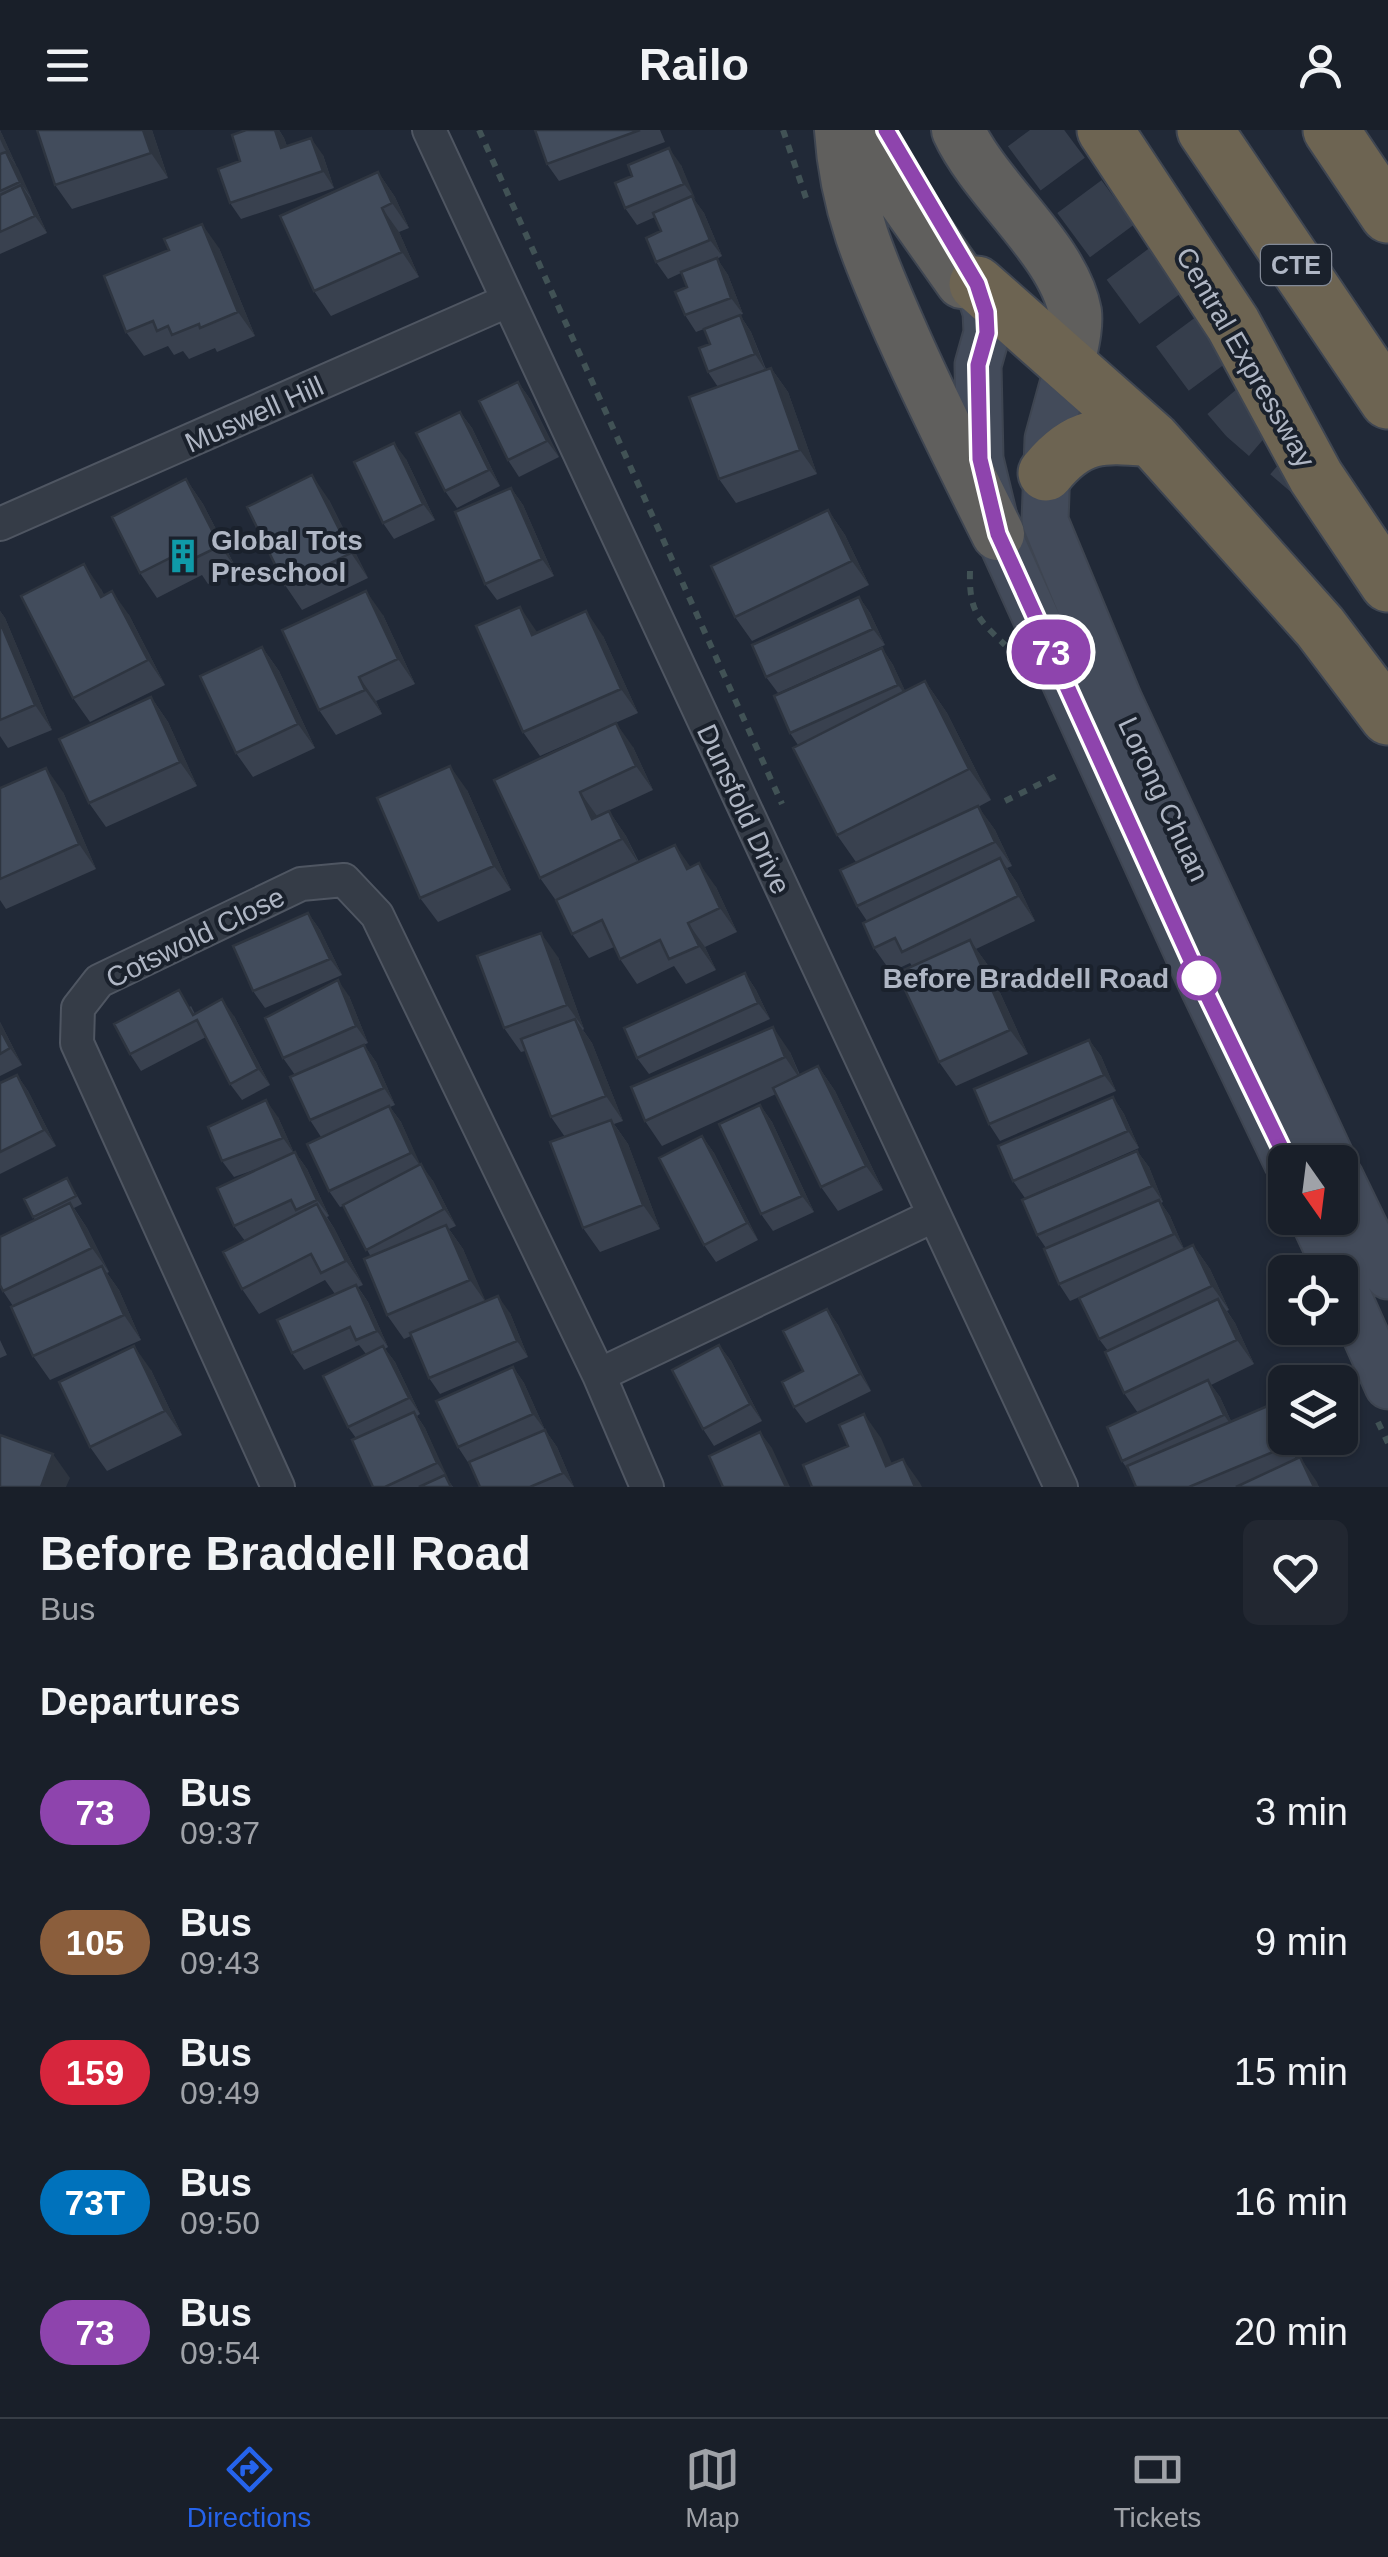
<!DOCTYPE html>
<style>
body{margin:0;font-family:Helvetica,sans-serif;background:#222731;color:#f1f3f6;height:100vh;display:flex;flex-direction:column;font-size:38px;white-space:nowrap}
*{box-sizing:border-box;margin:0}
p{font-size:32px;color:#9fa2a8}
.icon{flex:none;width:55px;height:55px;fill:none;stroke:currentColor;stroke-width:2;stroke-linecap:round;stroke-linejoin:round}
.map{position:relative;height:1357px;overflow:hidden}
.sheet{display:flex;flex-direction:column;background:#191f29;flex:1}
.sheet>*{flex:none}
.badge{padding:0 20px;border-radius:32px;font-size:35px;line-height:65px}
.needle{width:65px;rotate:166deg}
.buttons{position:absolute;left:1268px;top:1015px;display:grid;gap:20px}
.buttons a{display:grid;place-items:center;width:90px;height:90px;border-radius:15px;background:#191f29;box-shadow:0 2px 8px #0004,0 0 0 2px #373d46;font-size:50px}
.map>.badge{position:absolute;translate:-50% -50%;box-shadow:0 0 0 5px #fff}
h2{padding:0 40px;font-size:38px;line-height:90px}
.round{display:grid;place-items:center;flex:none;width:105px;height:105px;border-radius:15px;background:#222731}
.summary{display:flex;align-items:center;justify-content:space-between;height:170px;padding:0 40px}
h1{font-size:48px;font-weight:700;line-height:75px}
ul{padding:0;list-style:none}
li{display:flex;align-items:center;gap:30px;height:130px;padding:0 40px}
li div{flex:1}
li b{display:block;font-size:38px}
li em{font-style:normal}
li .badge{min-width:110px;font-weight:700;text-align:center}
header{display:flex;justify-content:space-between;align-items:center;height:130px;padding:0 40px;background:#191f29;font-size:45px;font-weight:700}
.dock{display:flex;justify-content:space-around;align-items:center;height:140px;border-top:2px solid #373d46;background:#191f29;font-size:28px;color:#9fa2a8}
.dock a{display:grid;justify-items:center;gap:5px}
.dock .active{color:#2563eb}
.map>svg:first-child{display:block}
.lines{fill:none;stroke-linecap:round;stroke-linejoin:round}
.motorway-tunnel{stroke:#363e4c;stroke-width:55;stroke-dasharray:55 28;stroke-linecap:butt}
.minor-casing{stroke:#4f5662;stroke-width:36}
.secondary-casing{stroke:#3e4551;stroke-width:49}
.trunk-casing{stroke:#3f4652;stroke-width:56}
.motorway-casing{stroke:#3f4652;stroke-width:59}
.path{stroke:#415255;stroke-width:6;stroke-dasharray:8 8;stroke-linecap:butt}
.minor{stroke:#353c47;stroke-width:32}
.secondary{stroke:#434b5a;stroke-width:45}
.trunk{stroke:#605f5d;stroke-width:52}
.motorway{stroke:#6d6452;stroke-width:55}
.wall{fill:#39414f}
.shaded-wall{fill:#2e3540}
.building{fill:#424c5c;stroke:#2e3540;stroke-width:2.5}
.line-casing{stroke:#fff;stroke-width:22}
.line{stroke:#8e44ad;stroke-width:15}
.stop-dot{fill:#fff;stroke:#8e44ad;stroke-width:5}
.labels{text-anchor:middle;stroke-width:8;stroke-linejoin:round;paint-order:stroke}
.shield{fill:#1a212c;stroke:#828996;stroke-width:2.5}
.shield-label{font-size:25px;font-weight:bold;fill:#afb6c4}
.street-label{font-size:28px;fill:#afb6c4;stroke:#1a212c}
.poi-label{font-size:28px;font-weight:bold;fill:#afb6c4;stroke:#1a212c;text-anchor:start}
.stop-label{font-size:28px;font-weight:bold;fill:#afb6c4;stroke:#1a212c;text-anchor:end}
</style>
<header><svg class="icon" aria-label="menu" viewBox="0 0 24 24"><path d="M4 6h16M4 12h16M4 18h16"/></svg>Railo<svg class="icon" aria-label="person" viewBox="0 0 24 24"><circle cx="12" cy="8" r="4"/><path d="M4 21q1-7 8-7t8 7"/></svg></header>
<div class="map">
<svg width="1388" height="1357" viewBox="0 0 1388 1357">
<rect width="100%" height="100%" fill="#212937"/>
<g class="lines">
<path class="motorway-tunnel" d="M1030 0 1218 254 1246 287 1312 344"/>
<g class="minor-casing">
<path id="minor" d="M429 0 1061 1357
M0 394 507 171
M599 1245 933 1086
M278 1357 77 913 78 878 99 851 301 754 344 750 377 785 599 1245 647 1357"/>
</g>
<g class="secondary-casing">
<path id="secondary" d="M977 154 986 182 987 203 978 235 980 329 998 404 1199 848 1287 1032
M1068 236 1048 309 1045 391 1119 570 1333 1032
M1340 1047 1388 1146
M1313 1088 1338 1142
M1340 1148 1388 1256"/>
</g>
<g class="trunk-casing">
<path id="trunk" d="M841 0C846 78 871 134 902 204 932 272 965 338 998 404
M860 0 887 46 962 152 977 154
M958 0C986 61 1064 120 1075 182 1077 198 1071 219 1068 236"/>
</g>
<g class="motorway-casing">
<path id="motorway" d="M1105 0 1233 194 1316 347 1388 454
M1205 0 1388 271
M1331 0 1388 85
M977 154 1152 309 1320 497 1388 587
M1046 343C1079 302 1103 305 1152 309"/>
</g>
<path class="path" d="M479 0 782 674
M783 0 806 68
M970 441C969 481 977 488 1005 515
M1005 671 1056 646
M1378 1292 1388 1313"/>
<use href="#minor" class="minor"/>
<use href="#secondary" class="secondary"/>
<use href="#trunk" class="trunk"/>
<use href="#motorway" class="motorway"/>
</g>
<path class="wall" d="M0 0 47 103 0 124Z
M152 0 168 48 72 79 55 55Z
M246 0H279L284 8 287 16 323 25 334 58 241 89 230 73Z
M535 0H660L665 12 559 51 547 34Z
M681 35 695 71 704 83 722 126 717 129 728 145 743 184 740 185 751 202 766 239 771 238 788 262 817 344 736 373 719 349 718 257 708 242 710 214 704 199 696 202 685 185 687 157 681 143 668 149 656 132 661 101 655 87 637 95 625 78Z
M378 42 395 67 409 98 399 102 419 147 331 186 314 161Z
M219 118 255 206 217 222 215 218 189 229 183 221 174 225 168 216 144 226 126 202Z
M518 252 530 269 559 327 519 347 508 330Z
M460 282 472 298 500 356 457 378 445 361Z
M406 329 435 390 394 409 383 393Z
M186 349 203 374 237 440 208 454 202 445 157 468 140 443Z
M511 358 523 375 554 446 497 470 485 454Z
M329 370 368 448 302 480 285 455Z
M828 380 845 405 869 455 752 511 735 487Z
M101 459 104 465 129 485 165 555 90 592 73 568Z
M859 467 870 483 885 515 778 563 766 547Z
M0 481 5 488 52 600 8 618 0 606Z
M383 485 415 554 376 571 382 584 336 605 319 580Z
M537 503 603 506 638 583 540 626 523 602Z
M262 517 279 541 315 618 253 647 236 623Z
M882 518 893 535 905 561 925 551 947 583 991 670 978 677 995 700 1012 736 1007 738 1017 753 1035 791 976 819 987 834 1028 924 956 956 939 932 912 836 910 833 891 842 874 818 867 791 857 776 856 732 837 705 798 615 790 603Z
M151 567 168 592 197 656 106 697 89 673Z
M633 617 653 660 597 686 609 681 626 706 639 732 691 737 716 757 737 802 705 817 716 840 686 854 674 836 637 854 620 829 614 817 589 828 572 804 557 772 540 748 494 650Z
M0 658 63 662 96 739 6 779 0 770Z
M467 660 511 760 438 792 420 768Z
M308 783 320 800 342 845 265 878 253 861Z
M558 827 584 899 583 900 592 913 623 991 614 994 628 1014 660 1099 600 1122 583 1098 565 1007 551 987 525 921 521 922 504 898Z
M745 843 756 860 770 889 649 944 637 928Z
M349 866 368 913 295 945 283 928Z
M191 876 195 884 234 886 270 955 242 970 230 954 206 907 141 941 130 924Z
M0 892 22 935 0 946Z
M1089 910 1101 926 1116 961 1000 1011 989 994Z
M364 915 376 932 395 975 390 977 401 992 420 1035 433 1051 456 1096 449 1099 463 1119 485 1171 510 1183 528 1227 440 1264 429 1248 411 1206 404 1209 387 1185 371 1127 343 1076 340 1077 329 1061 321 1007 310 990Z
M790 922 800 945 818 936 835 961 883 1060 838 1081 821 1057 776 964 662 1016 645 991Z
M17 945 28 961 56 1016 0 1044V953Z
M1113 967 1124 984 1139 1018 1025 1068 1013 1051Z
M760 975 772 992 814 1082 773 1101 761 1084Z
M278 987 294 1023 295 1022 307 1039 329 1086 327 1087 334 1098 363 1155 358 1157 368 1172 388 1217 385 1219 395 1232 420 1284 417 1286 425 1298 448 1350 453 1357H373L356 1308 348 1297 366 1224 359 1215 304 1240 292 1223 335 1164 325 1150 259 1184 242 1159 245 1111 234 1096 265 1036 234 1047 222 1031Z
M702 1006 714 1023 758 1110 716 1132 704 1115Z
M1137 1021 1149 1037 1163 1072 1161 1073 1170 1086 1184 1119 1193 1115 1210 1139 1229 1180 1227 1181 1235 1193 1254 1234 1211 1255 1220 1267 1231 1291 1270 1275 1285 1296V1308L1319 1357H1136L1128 1340 1122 1331 1138 1283 1124 1263 1108 1221 1099 1209 1110 1154 1070 1171 1059 1154 1046 1118 1037 1105Z
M67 1048 82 1074 74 1078 87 1098 109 1142 107 1143 119 1160 141 1210 50 1250 33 1226 13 1176 3 1161 35 1090 24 1069Z
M827 1179 838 1195 871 1261 806 1293 794 1277 803 1241Z
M0 1210 7 1225 0 1228Z
M719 1215 731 1231 762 1291 714 1316 703 1299Z
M513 1237 524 1253 545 1300 557 1317 574 1357H480L469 1334 458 1317Z
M151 1240 182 1305 107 1341 90 1317Z"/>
<path class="shaded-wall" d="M143 0H152L168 48 151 23Z
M275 0H279L284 8 293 34 281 18Z
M0 1 2 4 16 35 4 18 0 9Z
M311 8 323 25 334 58 323 41Z
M669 18 681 35 696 70 684 54Z
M6 22 18 38 32 69 20 52Z
M378 42 395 67 409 98 392 73Z
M21 55 33 72 47 103 35 86Z
M692 66 704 83 722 126 710 110Z
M382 78 399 102 419 147 402 122Z
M202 94 219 118 255 206 238 182Z
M717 128 728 145 743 184 731 168Z
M740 185 751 202 766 241 755 224Z
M771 238 788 262 817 344 800 320Z
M518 252 530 269 559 327 547 311Z
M460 282 472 298 500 356 489 340Z
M394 313 406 329 435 390 423 374Z
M312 345 329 370 368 448 351 423Z
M186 349 203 374 237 440 220 416Z
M511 358 523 375 554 446 542 429Z
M828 380 845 405 869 455 852 431Z
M84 434 101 459 118 491 101 467Z
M112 461 129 485 165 555 148 530Z
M366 461 383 485 415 554 398 529Z
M859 467 870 483 885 515 873 499Z
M520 477 537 502 549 529 532 505Z
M0 481 5 488 52 600 35 575 0 492Z
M586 481 603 506 638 583 621 559Z
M262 517 279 541 315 618 298 594Z
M882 518 893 535 910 571 898 555Z
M359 547 376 571 382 584 365 560Z
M925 551 947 583 991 670 969 639Z
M151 567 168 592 197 656 180 632Z
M616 593 633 617 653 660 636 636Z
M450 636 467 660 511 760 494 736Z
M46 638 63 662 96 739 79 714Z
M580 662 597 686 592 689Z
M978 676 995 700 1012 736 995 712Z
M609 681 626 706 639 734 622 709Z
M675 715 692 739H687Z
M1000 728 1017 753 1035 791 1018 766Z
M699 733 716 757 737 802 720 778Z
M308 783 320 800 342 845 330 829Z
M688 793 705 817 716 840 699 816Z
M541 803 558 827 584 899 567 875Z
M970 810 987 834 1028 924 1010 900Z
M745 843 756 860 770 889 758 873Z
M338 850 349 866 368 913 356 896Z
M222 869 234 886 270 955 258 939Z
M575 889 592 913 623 991 606 966Z
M0 892 22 935 10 918 0 899Z
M773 897 790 922 802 952 785 927Z
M1089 910 1101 926 1116 961 1104 945Z
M364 915 376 932 395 975 384 958Z
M818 936 835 961 883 1060 866 1036Z
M17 945 28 961 56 1016 44 1000Z
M1113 967 1124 984 1139 1018 1128 1001Z
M266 970 278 987 295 1025 283 1008Z
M760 975 772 992 814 1082 802 1066Z
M389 976 401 992 423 1040 411 1023Z
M611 990 628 1014 660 1099 643 1075Z
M702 1006 714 1023 758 1110 747 1093Z
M1137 1021 1149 1037 1163 1072 1152 1056Z
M295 1022 307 1039 329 1086 317 1070Z
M421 1034 433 1051 456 1096 444 1079Z
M1159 1070 1170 1086 1185 1121 1174 1104Z
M70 1073 87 1098 109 1142 92 1118Z
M317 1074 334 1098 363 1155 346 1131Z
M446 1095 463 1119 487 1174 470 1150Z
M1193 1115 1210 1139 1229 1180 1212 1156Z
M102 1136 119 1160 141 1210 124 1185Z
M356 1155 368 1172 388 1217 377 1201Z
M498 1166 510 1183 528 1227 517 1211Z
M1218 1169 1235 1193 1254 1234 1237 1210Z
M827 1179 838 1195 871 1261 860 1244Z
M719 1215 731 1231 762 1291 750 1274Z
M134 1216 151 1240 182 1305 165 1281Z
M383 1216 395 1232 420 1284 409 1268Z
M513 1237 524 1253 545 1300 533 1284Z
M1208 1250 1220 1267 1236 1302 1224 1285Z
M1270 1275 1285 1296V1308H1290L1304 1340 1287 1316Z
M414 1282 425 1298 449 1350 437 1333Z
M864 1284 881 1308 902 1357 886 1336Z
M545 1300 557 1317 574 1357 563 1343Z
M760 1302 772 1318 790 1357H786Z
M53 1324 70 1348 66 1357H41Z
M1300 1327 1317 1352 1319 1357H1314Z
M903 1329 920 1353 922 1357H915Z"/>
<path class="building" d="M37 0H143L151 23 55 55Z
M246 0H275L281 18 311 8 323 41 230 73 218 39 240 31 232 5Z
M535 0H640L547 34Z
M669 18 684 54 625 78 615 53 632 46 628 35Z
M6 22 20 52 0 61V24Z
M378 42 392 73 382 78 402 122 314 161 280 86Z
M21 55 35 86 0 102V65Z
M692 66 710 110 656 132 646 108 661 101 653 83Z
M202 94 238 182 200 198 199 194 172 205 168 196 157 201 153 191 126 202 104 146 169 120 164 109Z
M717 128 731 168 685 185 675 162 687 157 681 142Z
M740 185 755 224 708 242 699 218 710 214 704 199Z
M771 238 800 320 719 349 689 267Z
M518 252 547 311 508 330 479 271Z
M460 282 489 340 445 361 416 303Z
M394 313 423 374 383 393 354 332Z
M312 345 351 423 285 455 247 377Z
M186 349 220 416 191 430 186 420 140 443 112 387Z
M511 358 542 429 485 454 455 382Z
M828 380 852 431 735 487 711 436Z
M84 434 101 467 112 461 148 530 73 568 21 466Z
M366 461 398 529 359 547 365 560 319 580 282 500Z
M859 467 873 499 766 547 752 515Z
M520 477 532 505 586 481 621 559 523 602 476 496Z
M0 492 35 575 0 590Z
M262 517 298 594 236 623 200 546Z
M882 518 898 555 790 603 774 566Z
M925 551 969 639 837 705 793 618Z
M151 567 180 632 89 673 59 609Z
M616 593 636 636 580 662 592 689 609 681 622 709 540 748 494 650Z
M450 636 494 736 420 768 377 668Z
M46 638 79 714 0 749V658Z
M978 676 995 712 857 776 840 740Z
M675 715 687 739 699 733 720 778 688 793 699 816 669 829 660 810 620 829 602 790 572 804 556 770Z
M1000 728 1018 766 902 822 895 808 874 818 863 793Z
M308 783 330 829 253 861 233 816Z
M541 803 567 875 504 898 477 826Z
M970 810 1010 900 939 932 897 843Z
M745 843 758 873 637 928 624 898Z
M338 850 356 896 283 928 265 888Z
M179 860 193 885 222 869 258 939 230 954 197 890 130 924 114 894Z
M575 889 606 966 551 987 521 909Z
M773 897 785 927 645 991 631 957Z
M0 899 10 918 0 924Z
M1089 910 1104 945 989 994 974 959Z
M364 915 384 958 310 990 290 947Z
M818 936 866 1036 821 1057 773 958Z
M17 945 44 1000 0 1022V953Z
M1113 967 1128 1001 1013 1051 998 1016Z
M266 970 283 1008 222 1031 208 997Z
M760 975 802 1066 761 1084 719 994Z
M389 976 411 1023 329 1061 307 1014Z
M611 990 643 1075 583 1098 550 1012Z
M702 1006 747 1093 704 1115 659 1028Z
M1137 1021 1152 1056 1037 1105 1022 1070Z
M295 1022 317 1070 296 1080 291 1070 234 1096 217 1058Z
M421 1034 444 1079 366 1120 343 1075Z
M67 1048 76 1066 33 1087 24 1069Z
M1159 1070 1174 1104 1059 1154 1044 1119Z
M70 1073 92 1118 3 1161 0 1155V1107Z
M317 1074 346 1131 321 1143 311 1124 242 1159 223 1122Z
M446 1095 470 1150 387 1185 364 1129Z
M1193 1115 1212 1156 1099 1209 1079 1168Z
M102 1136 124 1185 33 1226 11 1177Z
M356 1155 377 1201 356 1210 350 1197 292 1223 277 1190Z
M498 1166 517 1211 429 1248 410 1203Z
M1218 1169 1237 1210 1124 1263 1105 1222Z
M827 1179 860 1244 794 1277 782 1252 803 1241 783 1201Z
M719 1215 750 1274 703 1299 672 1240Z
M134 1216 165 1281 90 1317 59 1252Z
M383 1216 409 1268 348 1297 323 1246Z
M513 1237 533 1284 458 1317 436 1271Z
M1208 1250 1224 1285 1122 1331 1107 1297Z
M1270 1275 1287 1316 1189 1357H1136L1127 1336Z
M414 1282 437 1333 385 1357H373L352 1310Z
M864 1284 886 1336 903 1329 915 1357H812L803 1335 848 1316 839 1295Z
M545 1300 563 1343 530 1357H480L469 1332Z
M760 1302 786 1357H723L709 1326Z
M0 1305 53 1324 41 1357H0Z
M1300 1327 1314 1357H1236Z
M445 1345 451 1357H419Z"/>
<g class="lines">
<g class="line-casing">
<path id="line" d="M886 0 977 154 986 182 987 203 978 235 980 329 998 404 1199 848 1288 1032"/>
</g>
<use href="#line" class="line"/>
</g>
<defs>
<g id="building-bare" transform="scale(2.7)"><path d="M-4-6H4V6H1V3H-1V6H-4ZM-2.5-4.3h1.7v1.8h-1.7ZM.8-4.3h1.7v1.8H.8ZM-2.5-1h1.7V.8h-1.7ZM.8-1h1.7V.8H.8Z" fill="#0f9aa8" stroke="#1a212c" stroke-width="2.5" paint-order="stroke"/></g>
</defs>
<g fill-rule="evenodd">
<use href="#building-bare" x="183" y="426"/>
</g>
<circle class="stop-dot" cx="1199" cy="848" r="20"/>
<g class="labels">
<rect class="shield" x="1261" y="115" width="70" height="40" rx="8"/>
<g class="shield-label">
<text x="1296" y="144">CTE</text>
</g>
<g class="street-label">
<text transform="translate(1246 227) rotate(60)" y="10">Central Expressway</text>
<text transform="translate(254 284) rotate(-24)" y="10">Muswell Hill</text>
<text transform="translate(1164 669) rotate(65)" y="10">Lorong Chuan</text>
<text transform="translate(744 679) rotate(65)" y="10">Dunsfold Drive</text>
<text transform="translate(195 807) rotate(-26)" y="10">Cotswold Close</text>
</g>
<g class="poi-label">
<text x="211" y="420">Global Tots<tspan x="211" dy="32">Preschool</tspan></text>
</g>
<g class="stop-label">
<text x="1169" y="858">Before Braddell Road</text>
</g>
</g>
</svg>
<div class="buttons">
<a><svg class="needle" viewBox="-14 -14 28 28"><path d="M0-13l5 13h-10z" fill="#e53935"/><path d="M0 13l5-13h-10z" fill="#9fa2a8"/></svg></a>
<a><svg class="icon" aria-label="locate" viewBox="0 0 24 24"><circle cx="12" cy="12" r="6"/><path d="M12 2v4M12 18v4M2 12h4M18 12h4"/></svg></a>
<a><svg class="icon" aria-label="layers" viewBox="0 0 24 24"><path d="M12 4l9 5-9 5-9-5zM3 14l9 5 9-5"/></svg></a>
</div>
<b class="badge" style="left:1051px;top:522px;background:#8e44ad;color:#fff">73</b>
</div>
<section class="sheet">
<div class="summary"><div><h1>Before Braddell Road</h1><p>Bus</p></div><a class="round"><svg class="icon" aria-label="heart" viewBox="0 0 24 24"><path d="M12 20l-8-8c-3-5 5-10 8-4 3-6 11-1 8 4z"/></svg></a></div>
<h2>Departures</h2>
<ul>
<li><span class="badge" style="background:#8e44ad;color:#fff">73</span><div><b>Bus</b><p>09:37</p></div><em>3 min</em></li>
<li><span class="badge" style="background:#8b5e3c;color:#fff">105</span><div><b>Bus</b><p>09:43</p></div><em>9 min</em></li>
<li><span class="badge" style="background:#d7263d;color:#fff">159</span><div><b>Bus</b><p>09:49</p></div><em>15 min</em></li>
<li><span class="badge" style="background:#0072bc;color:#fff">73T</span><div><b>Bus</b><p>09:50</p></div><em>16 min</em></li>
<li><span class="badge" style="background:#8e44ad;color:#fff">73</span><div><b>Bus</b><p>09:54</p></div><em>20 min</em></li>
</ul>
</section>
<nav class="dock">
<a class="active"><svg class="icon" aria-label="directions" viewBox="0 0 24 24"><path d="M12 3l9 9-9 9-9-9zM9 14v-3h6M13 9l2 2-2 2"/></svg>Directions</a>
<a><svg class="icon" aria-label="map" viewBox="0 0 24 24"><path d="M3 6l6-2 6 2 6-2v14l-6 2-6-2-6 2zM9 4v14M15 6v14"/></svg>Map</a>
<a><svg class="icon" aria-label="tickets" viewBox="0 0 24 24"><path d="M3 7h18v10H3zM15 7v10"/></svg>Tickets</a>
</nav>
